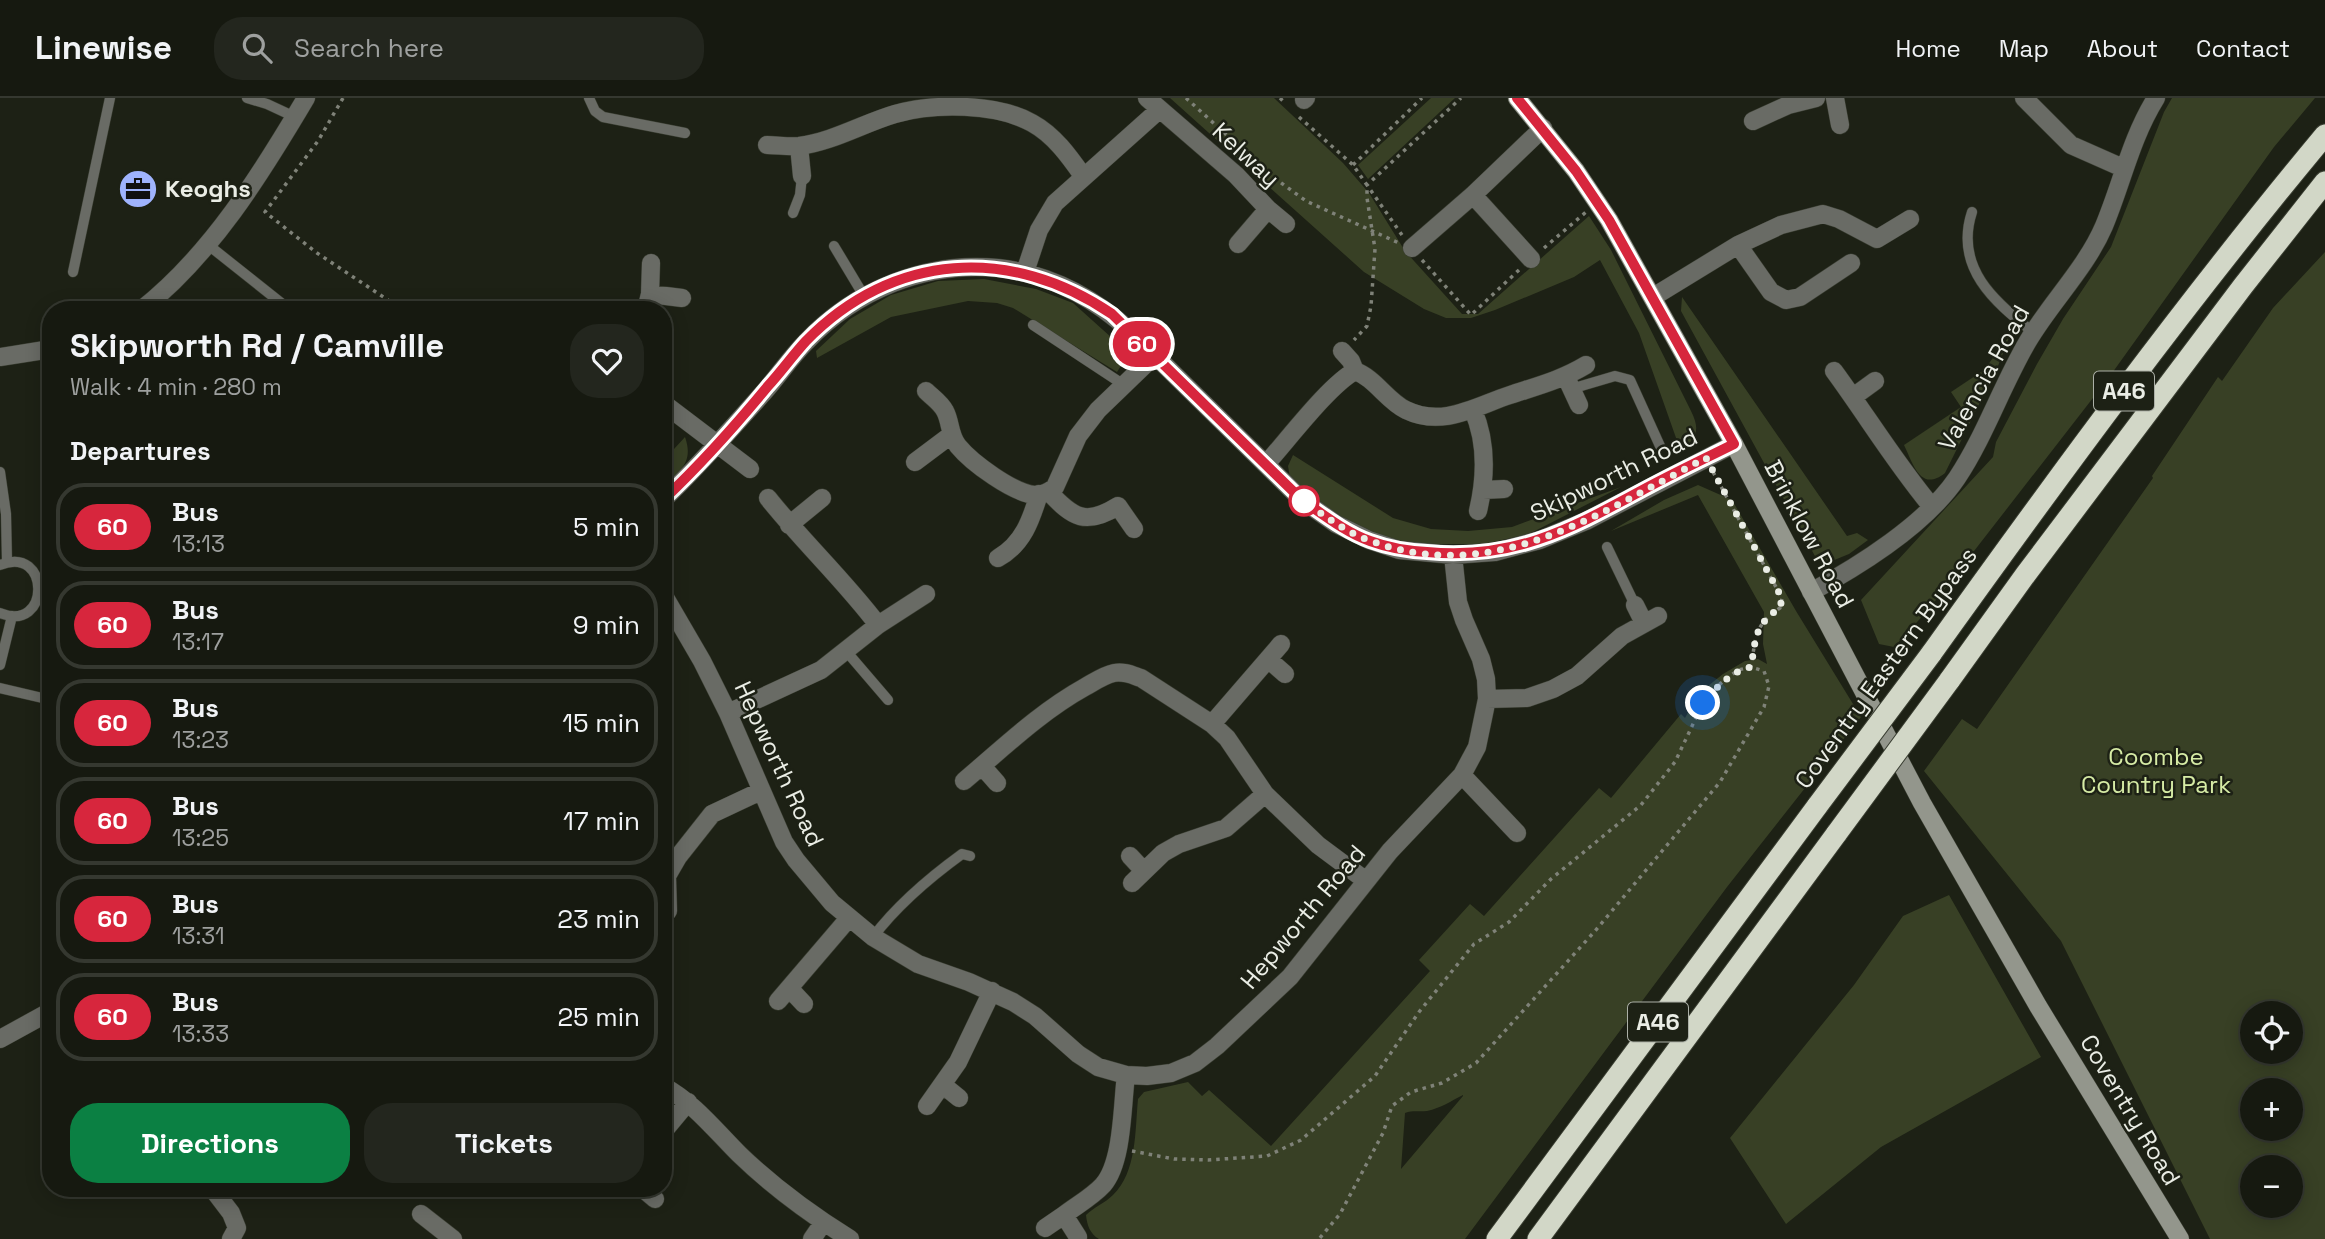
<!DOCTYPE html>
<meta charset="utf-8">
<style>
body{margin:0;font-family:"Space Grotesk",sans-serif;background:#23261e;color:#f1f3f6;height:100vh;display:flex;flex-direction:column;font-size:26px;white-space:nowrap}
*{box-sizing:border-box;margin:0}
p{font-size:23px;color:#9ea09f}
.icon{flex:none;width:38px;height:38px;fill:none;stroke:currentColor;stroke-width:2;stroke-linecap:round;stroke-linejoin:round}
.map{position:relative;flex:1;overflow:hidden}
.side{position:absolute;left:42px;top:203px;width:630px;height:896px;display:flex;flex-direction:column;background:#161910;border-radius:28px;box-shadow:0 4px 18px #0003,0 0 0 2px #353830}
.side>*{flex:none}
.badge{padding:0 14px;border-radius:23px;font-size:24px;line-height:46px}
.buttons{position:absolute;left:2240px;top:903px;display:grid;gap:14px}
.buttons a{display:grid;place-items:center;width:63px;height:63px;border-radius:50%;background:#161910;box-shadow:0 4px 18px #0003,0 0 0 2px #353830;font-size:35px}
.you{position:absolute;width:35px;height:35px;margin:-18px;border:5px solid #fff;border-radius:50%;background:#1a73e8;box-shadow:0 0 0 10px #1a73e833}
.map>.badge{position:absolute;translate:-50% -50%;box-shadow:0 0 0 4px #fff}
h2{padding:0 28px;font-size:26px;line-height:63px}
.round{display:grid;place-items:center;flex:none;width:74px;height:74px;border-radius:28px;background:#23261e}
.head{display:flex;align-items:center;justify-content:space-between;height:119px;padding:0 28px}
h1{font-size:33px;font-weight:700;line-height:52px}
.primary-button{display:flex;gap:14px;margin-top:auto;padding:14px 28px}
.primary-button a{flex:1;height:80px;border-radius:28px;background:#0b8043;color:#fff;font-size:28px;font-weight:700;line-height:80px;text-align:center}
.primary-button a+a{background:#23261e;color:#f1f3f6}
ul{padding:0;list-style:none}
li{display:flex;align-items:center;gap:21px;height:88px;margin:0 14px 10px;padding:0 14px;border:4px solid #353830;border-radius:28px}
li div{flex:1}
li b{display:block;font-size:26px}
li em{font-style:normal}
li .badge{min-width:77px;font-weight:700;text-align:center}
header{display:flex;align-items:center;gap:42px;box-sizing:border-box;height:98px;padding:0 35px;background:#161910;border-bottom:2px solid #353830}
header strong{font-size:33px}
nav{display:flex;gap:38px;margin-inline-start:auto;font-size:24px}
.search{width:490px;height:63px;background:#23261e;display:flex;align-items:center;gap:18px;box-sizing:border-box;padding:0 24px;border-radius:28px;color:#9ea09f;font-size:26px}
.map>svg:first-child{display:block}
.green{fill:#384025;fill-rule:evenodd}
.lines{fill:none;stroke-linecap:round;stroke-linejoin:round}
.lane-casing{stroke:#3a3e32;stroke-width:11}
.street-casing{stroke:#3a3e32;stroke-width:19}
.secondary-casing{stroke:#3a3e32;stroke-width:19}
.highway-casing{stroke:#3a3e32;stroke-width:23}
.path{stroke:#7f8278;stroke-width:3.5;stroke-dasharray:3.5 5;stroke-linecap:butt}
.lane{stroke:#696b65;stroke-width:10}
.street{stroke:#696b65;stroke-width:18}
.secondary{stroke:#93968c;stroke-width:18}
.highway{stroke:#d2d7c7;stroke-width:21}
.highway-bridge-casing{stroke:#3a3e32;stroke-width:23;stroke-linecap:butt}
.highway-bridge{stroke:#d2d7c7;stroke-width:21}
.line-casing{stroke:#fff;stroke-width:16}
.line{stroke:#d7263d;stroke-width:10}
.walk{stroke:#eaede5;stroke-width:7;stroke-dasharray:0 12.6}
.stop-dot{fill:#fff;stroke:#d7263d;stroke-width:3.5}
.labels{text-anchor:middle;stroke-width:5;stroke-linejoin:round;paint-order:stroke}
.shield{fill:#1d2115;stroke:#acb0a7;stroke-width:2}
.shield-label{font-size:23px;font-weight:bold;fill:#eaede5}
.street-label{font-size:24px;fill:#eaede5;stroke:#1d2115}
.poi-label{font-size:24px;font-weight:bold;fill:#eaede5;stroke:#1d2115;text-anchor:start}
.park-label{font-size:24px;fill:#d6eba5;stroke:#1d2115}
</style>
<header>
<strong>Linewise</strong>
<div class="search"><svg class="icon" aria-label="search" viewBox="0 0 24 24"><circle cx="10" cy="10" r="6"/><path d="M15 15l6 6"/></svg>Search here</div>
<nav><a>Home</a><a>Map</a><a>About</a><a>Contact</a></nav>
</header>
<div class="map">
<svg width="2325" height="1141" viewBox="0 0 2325 1141">
<rect width="100%" height="100%" fill="#1d2115"/>
<path class="green" d="M1170 0H1274L1343 65 1369 95 1405 153 1462 216H1478L1589 118 1611 152 1691 313C1701 333 1696 339 1681 354L1639 235 1600 162 1574 179 1495 212 1471 220H1446L1424 211 1364 174Z
M1431 0H1455L1368 81 1358 67Z
M2172 0H2315L2274 49 2110 278 1929 511 1894 549 1879 546 1861 502 1993 359 1996 344 2037 266 2063 221 2111 149 2164 14Z
M2325 154V1141H2210L2061 843 1924 673 1962 621 1977 631 2153 380 2152 378 2218 279 2222 283 2273 210ZM2252 915H2291V954H2252ZM2252 992H2291V1031H2252ZM2252 1069H2291V1108H2252Z
M984 181 1036 191 1073 205 1122 249 1126 260 1117 274 1013 210 997 205 968 203 891 219 817 260 816 253 850 221 891 197 938 183Z
M1682 199 1847 438 1857 435 1868 442 1849 456 1827 465 1816 460 1681 213Z
M2010 237 1998 268 1945 375C1920 395 1913 365 1904 347L1961 309 1951 294 1984 272Z
M685 339C694 365 680 372 663 390V363Z
M1293 357 1393 420 1431 431 1468 433 1512 429 1621 389 1529 436 1484 446H1407L1363 430 1319 407 1290 380 1288 368Z
M1698 387 1732 402 1796 513 1861 619 1727 789 1465 1141H1099C1090 1136 1087 1127 1086 1117 1094 1109 1105 1105 1113 1097 1137 1074 1135 1032 1138 1001L1144 994 1188 984 1202 998 1209 992 1271 1048 1430 873 1419 862 1470 806 1484 818 1599 690 1611 700 1681 616 1685 620 1698 596 1723 576 1745 563 1758 561 1767 566 1763 546 1764 514 1698 397 1611 433 1664 402ZM1463 997V998L1401 1071 1405 1015C1413 1012 1418 1014 1427 1013 1441 1010 1451 1003 1463 997Z
M1949 797 2041 959 1881 1049 1786 1126 1730 1040 1854 887 1903 818Z"/>
<g class="lines">
<g class="lane-casing">
<path id="lane" d="M247 0 267 6 295 19
M589 0 595 13 603 19 685 35
M1972 114C1954 169 1994 204 2033 234
M793 115 800 97 802 78
M207 146 290 212
M834 148 864 198
M73 174 110 0
M1033 227 1124 287
M1571 291 1615 278 1630 282 1660 348
M0 374 6 416 7 464
M1607 449 1635 507
M0 467C51 446 51 536 0 515
M39 487 51 484
M846 553 888 602
M0 567 12 518
M0 590 51 602
M873 839C898 806 929 780 962 756L970 758"/>
</g>
<g class="street-casing">
<path id="street" d="M1147 0 1236 77 1268 111 1286 126
M1835 0 1840 27
M2024 0 2071 47 2123 70
M1304 2 1306 0
M1753 23 1788 7 1816 0
M767 47C777 47 788 49 799 48 832 44 864 25 895 16 934 5 996 5 1032 25 1054 37 1069 58 1083 78
M799 48 802 78
M1473 97 1531 161
M1238 146 1268 111
M1738 147 1771 194 1786 202 1800 199 1851 165
M1412 150 1473 97 1543 30
M1025 174 1039 132 1055 105 1159 12
M650 196 682 200
M1653 199 1738 147 1781 127 1823 116 1839 121 1877 141 1910 121
M141 212C211 157 261 76 306 0
M646 212 650 196 651 165
M1342 253 1351 263 1355 273
M0 259 51 251
M1834 273C1867 318 1896 366 1932 409
M1566 279 1579 307
M926 293C932 299 941 305 945 313 951 324 949 337 958 348 972 365 1013 395 1035 397 1043 397 1049 394 1055 389L1078 338 1098 312 1154 258
M1853 299 1875 283
M663 305 750 371
M1473 312C1487 344 1486 379 1478 413
M915 364 951 337
M1266 366C1287 343 1329 287 1355 273 1375 280 1387 303 1406 312 1443 330 1476 308 1510 297 1537 288 1561 282 1586 267
M1483 392 1504 391
M1049 394C1073 420 1086 428 1118 408L1134 431
M768 400C803 444 844 482 878 527
M663 402C699 368 732 330 765 293 779 277 791 259 806 244 855 192 926 163 998 170 1049 176 1092 198 1130 233L1302 402 1336 426 1369 442 1399 452 1453 457 1495 454 1540 442 1586 423 1734 346
M789 427 822 400
M998 460C1023 446 1031 422 1039 396
M1811 494C1859 468 1926 426 1957 380 1985 338 2002 287 2028 243 2051 204 2086 170 2104 128 2122 85 2131 40 2156 0
M663 496 702 563 728 615 784 744 796 762 832 805 873 839 918 866 969 884 1013 904 1035 918 1078 956 1098 969 1126 977 1147 978 1171 975 1195 965 1217 948 1290 879 1390 753 1462 677 1477 649 1487 601 1486 581 1481 561 1464 522 1458 504 1453 457
M1635 507 1644 525
M1268 561 1285 576
M1487 601 1527 600 1553 591 1577 578 1622 538 1658 518
M728 615 821 572 878 527 926 496
M1212 626 1281 546
M982 668 997 685
M1462 677 1517 735
M964 683C1003 650 1040 614 1085 589 1094 584 1104 577 1114 575 1124 573 1132 577 1141 580L1212 626 1227 640 1265 696 1318 747 1365 782
M1130 758 1143 772
M663 777 667 778 668 813
M667 778 678 759 712 716 761 693
M1132 785 1163 755 1179 746 1226 730 1265 696
M789 890 804 906
M778 903 849 820
M0 941 51 913
M943 987 959 1000
M663 988C694 1005 714 1031 739 1056 773 1089 810 1116 850 1141
M927 1008 958 964 992 893
M663 1034 688 1004
M212 1090 231 1115 237 1130 231 1141
M642 1090 655 1101
M421 1116 453 1141
M1045 1130 1064 1117
M1078 1139 1064 1117C1077 1107 1092 1099 1103 1087 1123 1064 1122 1008 1126 977
M812 1141 823 1125"/>
</g>
<g class="secondary-casing">
<path id="secondary" d="M1517 0 1576 73 1609 122 1734 346 1922 705 2038 908 2180 1141"/>
</g>
<g class="highway-casing">
<path id="highway" d="M1931 556C2057 380 2186 204 2325 37
M1949 583 2026 476 2243 188 2325 84
M1497 1141 1818 707
M1538 1141 1837 735"/>
</g>
<path class="path" d="M343 0 318 43 265 114 317 155 403 212
M1186 0 1273 79 1306 103 1399 145
M1280 0 1286 6
M1299 19 1353 67 1367 87V100L1375 151 1371 208 1367 228 1354 242
M1353 67 1422 0
M1402 137 1367 87 1461 0
M1544 150 1586 114
M1422 162 1471 217 1520 171
M47 284 51 285
M1713 374 1782 500 1780 510C1754 527 1756 539 1751 569
M1132 1053 1174 1061 1208 1062 1267 1058 1301 1042 1375 978 1419 914 1474 846 1509 824 1551 781 1641 707 1675 664 1703 605 1720 586 1738 572 1751 569 1764 573 1769 588 1764 609 1720 684 1595 833 1476 965 1442 985 1411 994 1392 1008 1383 1035 1340 1116 1319 1141"/>
<use href="#lane" class="lane"/>
<use href="#street" class="street"/>
<use href="#secondary" class="secondary"/>
<use href="#highway" class="highway"/>
<g class="highway-bridge-casing">
<path id="highway-bridge" d="M1818 707 1931 556
M1837 735 1949 583"/>
</g>
<use href="#highway-bridge" class="highway-bridge"/>
</g>
<g class="lines">
<g class="line-casing">
<path id="line" d="M663 402C700 367 735 328 768 288 781 274 793 257 806 243 893 154 1011 147 1112 216L1302 402C1324 417 1345 434 1370 443 1389 450 1407 453 1427 454 1512 462 1567 433 1639 394 1670 377 1702 362 1734 346L1609 122 1576 73 1517 0"/>
</g>
<use href="#line" class="line"/>
<path class="walk" d="M1304 403 1302 402C1324 417 1345 434 1371 443 1495 489 1600 414 1706 360L1782 500 1780 510C1754 527 1756 540 1751 569 1730 574 1717 589 1703 605"/>
</g>
<defs>
<g id="office-disc" transform="scale(2.0125)"><circle r="9.5" fill="#9fb3fd" stroke="#1d2115"/><path d="M-6-3h4V-5.5h4V-3h4V5H-6ZM-1-4.5V-3h2v-1.5ZM-6 0V1H6V0Z" fill="#111"/></g>
</defs>
<g fill-rule="evenodd">
<use href="#office-disc" x="138" y="91"/>
</g>
<circle class="stop-dot" cx="1304" cy="403" r="14"/>
<g class="labels">
<g class="shield">
<rect x="2094" y="273.5" width="60" height="39" rx="5"/>
<rect x="1628" y="904.5" width="60" height="39" rx="5"/>
</g>
<g class="shield-label">
<text x="2124" y="301">A46</text>
<text x="1658" y="932">A46</text>
</g>
<g class="street-label">
<text transform="translate(1246 57) rotate(43)" y="8">Kelway</text>
<text transform="translate(1984 280) rotate(-61)" y="8">Valencia Road</text>
<text transform="translate(1614 377) rotate(-26)" y="8">Skipworth Road</text>
<text transform="translate(1809 436) rotate(62)" y="8">Brinklow Road</text>
<text transform="translate(1886 570) rotate(-54)" y="8">Coventry Eastern Bypass</text>
<text transform="translate(779 666) rotate(65)" y="8">Hepworth Road</text>
<text transform="translate(1303 819) rotate(-50)" y="8">Hepworth Road</text>
<text transform="translate(2130 1012) rotate(59)" y="8">Coventry Road</text>
</g>
<g class="poi-label">
<text x="165" y="99">Keoghs</text>
</g>
<g class="park-label">
<text x="2156" y="667">Coombe<tspan x="2156" dy="28">Country Park</tspan></text>
</g>
</g>
</svg>
<div class="buttons">
<a><svg class="icon" aria-label="locate" viewBox="0 0 24 24"><circle cx="12" cy="12" r="6"/><path d="M12 2v4M12 18v4M2 12h4M18 12h4"/></svg></a>
<a>+</a>
<a>−</a>
</div>
<div class="you" style="left:1703px;top:605px"></div>
<b class="badge" style="left:1142px;top:246px;background:#d7263d;color:#fff">60</b>
<section class="side">
<div class="head"><div><h1>Skipworth Rd / Camville</h1><p>Walk · 4 min · 280 m</p></div><a class="round"><svg class="icon" aria-label="heart" viewBox="0 0 24 24"><path d="M12 20l-8-8c-3-5 5-10 8-4 3-6 11-1 8 4z"/></svg></a></div>
<h2>Departures</h2>
<ul>
<li><span class="badge" style="background:#d7263d;color:#fff">60</span><div><b>Bus</b><p>13:13</p></div><em>5 min</em></li>
<li><span class="badge" style="background:#d7263d;color:#fff">60</span><div><b>Bus</b><p>13:17</p></div><em>9 min</em></li>
<li><span class="badge" style="background:#d7263d;color:#fff">60</span><div><b>Bus</b><p>13:23</p></div><em>15 min</em></li>
<li><span class="badge" style="background:#d7263d;color:#fff">60</span><div><b>Bus</b><p>13:25</p></div><em>17 min</em></li>
<li><span class="badge" style="background:#d7263d;color:#fff">60</span><div><b>Bus</b><p>13:31</p></div><em>23 min</em></li>
<li><span class="badge" style="background:#d7263d;color:#fff">60</span><div><b>Bus</b><p>13:33</p></div><em>25 min</em></li>
</ul>
<div class="primary-button"><a>Directions</a><a>Tickets</a></div>
</section>
</div>
